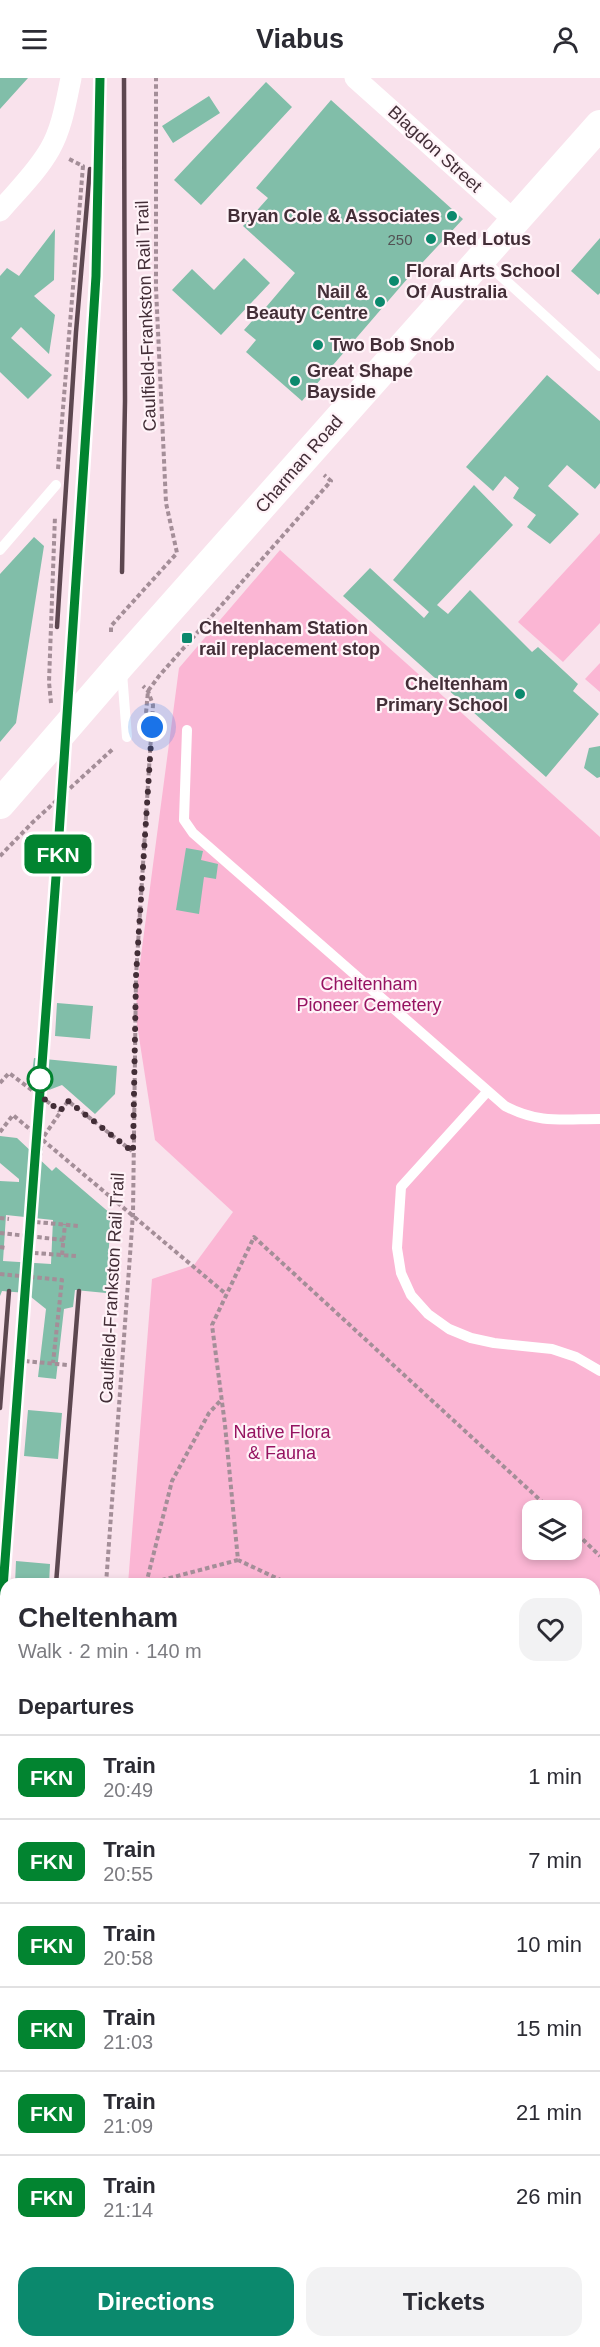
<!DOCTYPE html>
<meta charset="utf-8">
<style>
body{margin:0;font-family:Helvetica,sans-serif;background:#f2f2f3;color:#2b2b33;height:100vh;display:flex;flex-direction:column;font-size:22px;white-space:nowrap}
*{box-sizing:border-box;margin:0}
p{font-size:20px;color:#7c7c81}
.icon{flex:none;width:33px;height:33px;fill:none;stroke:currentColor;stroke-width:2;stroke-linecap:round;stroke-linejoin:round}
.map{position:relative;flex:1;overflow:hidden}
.panel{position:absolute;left:0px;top:1500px;width:600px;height:770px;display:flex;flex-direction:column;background:#fff;border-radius:18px 18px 0 0;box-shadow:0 3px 9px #0003}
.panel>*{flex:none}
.badge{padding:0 12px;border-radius:9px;font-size:21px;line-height:39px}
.tools{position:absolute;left:522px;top:1422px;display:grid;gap:12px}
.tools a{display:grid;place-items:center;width:60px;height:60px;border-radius:12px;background:#fff;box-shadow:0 3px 9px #0003;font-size:30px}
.you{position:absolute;width:30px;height:30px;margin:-15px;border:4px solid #fff;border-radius:50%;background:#1a73e8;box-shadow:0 0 0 9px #1a73e833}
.map>.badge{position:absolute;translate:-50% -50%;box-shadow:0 0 0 3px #fff}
h2{padding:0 18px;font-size:22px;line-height:54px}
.round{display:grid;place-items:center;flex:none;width:63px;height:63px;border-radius:18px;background:#f2f2f3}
.headline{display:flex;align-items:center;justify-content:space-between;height:102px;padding:0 18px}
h1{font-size:28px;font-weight:700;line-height:45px}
.button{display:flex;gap:12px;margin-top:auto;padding:12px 18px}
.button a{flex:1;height:69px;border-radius:18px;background:#0b896d;color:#fff;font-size:24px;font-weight:700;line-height:69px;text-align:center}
.button a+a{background:#f2f2f3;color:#2b2b33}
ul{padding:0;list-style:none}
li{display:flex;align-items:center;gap:18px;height:84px;padding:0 18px;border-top:2px solid #e1e1e2}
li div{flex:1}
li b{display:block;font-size:22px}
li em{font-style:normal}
li .badge{min-width:66px;font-weight:700;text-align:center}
header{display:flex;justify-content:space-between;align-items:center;height:78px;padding:0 18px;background:#fff;font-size:27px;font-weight:700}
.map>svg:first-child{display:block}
.green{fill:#fbb6d4;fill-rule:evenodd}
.building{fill:#81bea9;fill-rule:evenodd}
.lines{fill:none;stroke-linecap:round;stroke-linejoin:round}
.path{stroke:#a48e98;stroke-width:4;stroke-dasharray:4.5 3;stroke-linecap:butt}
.lane{stroke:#fff;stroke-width:10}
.street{stroke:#fff;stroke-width:21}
.secondary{stroke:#fff;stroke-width:30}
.rail{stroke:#5d4750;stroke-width:4.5}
.line-casing{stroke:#fff;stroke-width:14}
.line{stroke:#028430;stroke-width:9}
.walk{stroke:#432e37;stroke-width:6;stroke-dasharray:0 10.8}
.poi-dot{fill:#0b896d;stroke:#fff3f8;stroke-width:2}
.stop-dot{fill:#fff;stroke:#028430;stroke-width:3}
.labels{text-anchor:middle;stroke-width:4.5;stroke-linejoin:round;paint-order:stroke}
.number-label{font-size:15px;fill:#525254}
.street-label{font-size:18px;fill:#432e37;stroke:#fff3f8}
.poi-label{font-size:18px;font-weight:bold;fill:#432e37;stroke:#fff3f8;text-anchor:start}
.park-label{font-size:18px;fill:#961361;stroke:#fff3f8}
</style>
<header><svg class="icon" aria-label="menu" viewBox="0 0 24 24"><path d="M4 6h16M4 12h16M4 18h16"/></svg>Viabus<svg class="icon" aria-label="person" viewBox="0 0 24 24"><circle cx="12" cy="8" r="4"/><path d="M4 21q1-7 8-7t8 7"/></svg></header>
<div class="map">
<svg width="600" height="2269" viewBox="0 0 600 2269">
<rect width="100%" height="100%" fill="#f9e2ec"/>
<path class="green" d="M600 455V545L563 584 518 544Z
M280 472 600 759V2269H432L426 2264H594V1506H128L152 1201 194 1187 233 1134 155 1062 136 940 137 908 179 590ZM532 1432H572V1472H532Z
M600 585V614L585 601Z"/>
<path class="building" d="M0 0H28L0 31Z
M266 4 292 29 201 127 174 102Z
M209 18 220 35 173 65 162 48Z
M331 22 463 141 408 200 302 323 246 274 256 262 244 252 260 234 261 235 295 195 243 148 268 120 256 110Z
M55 151 54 202 34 218 55 237 49 276 21 249 11 260 52 297 28 321 0 294V198L7 190 19 198Z
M600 160V215L598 217 571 193Z
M244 180 270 205 221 257 172 212 192 191 214 212Z
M547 297 600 343V405L595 411 567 387 548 408 579 436 550 466 527 449 536 437 513 420 519 410 505 398 493 413 466 389Z
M474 407 513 447 437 527 448 536 470 512 532 574 538 569 578 606 573 613 599 636 546 699 343 518 370 490 424 540 429 534 393 502Z
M34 459 44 468 16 645 0 664V496Z
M600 668V699L597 700 584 690 589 670Z
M186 770 203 773 201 782 218 786 216 801 204 799 199 836 176 832Z
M57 925 93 928 90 961 55 958Z
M34 980 117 988 115 1016 95 1036 62 1007 49 1012 32 995Z
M0 1058 17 1060 52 1093 56 1089 111 1136 106 1215 75 1212 73 1229 64 1231 56 1301 38 1299 46 1231 26 1215 2 1213 0 1218V1103L19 1104V1101L0 1085ZM6 1137 53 1142 51 1186 3 1183Z
M28 1332 62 1335 58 1381 24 1378Z
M16 1483 50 1486 49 1506H15Z
M100 2264H135L143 2269H96Z"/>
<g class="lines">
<path class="path" d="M58 391 83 88 69 81
M111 554V548L177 475 166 425 156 210V0
M51 625 49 604 55 438
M146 635 148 613 159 598 331 403 324 397
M0 778 33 744 114 670
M0 1005 9 995 60 1033
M0 1054 13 1037 226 1216
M0 1140 9 1141
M36 1144 79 1148
M0 1155 64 1162
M0 1169 6 1170
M34 1175 76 1178
M62 1177 65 1146
M0 1196 62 1202 53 1285
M26 1199 42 1061 68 1023 132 1073
M25 1283 67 1287
M572 1451 600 1478
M106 1506 133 1136 136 898 153 627 148 613 143 608
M146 1506 172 1403 209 1335 222 1321
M147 1506 238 1482
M289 1506 238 1482 225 1347 212 1247 254 1159 551 1432
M594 1626 600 1628
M594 1839 600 1840
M594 2026 600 2020
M594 2111 600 2123
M594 2131 600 2134
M14 2269 15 2264"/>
<path class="lane" d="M482 181 600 288
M0 472 56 407
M122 595 127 659
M187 652 184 742 193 755 505 1028C539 1046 563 1041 600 1041
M487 1014 401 1109 397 1170 401 1195 411 1217 428 1236 449 1251 471 1260 494 1265 552 1271 576 1279 600 1293"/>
<path class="street" d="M355 0 515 143
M0 133C17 113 37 94 50 71 62 50 66 24 71 0
M193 2269 197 2264"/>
<path class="secondary" d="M0 726 121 586 600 47
M0 1954 6 1959
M347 2264 353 2269"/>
<path class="rail" d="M122 494 125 323 124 0
M57 549 76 254 90 91
M72 551 96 198 100 0
M0 1330 9 1213
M56 1506 79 1213
M0 1550 23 1215
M0 2120 6 2071"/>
</g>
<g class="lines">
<g class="line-casing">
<path id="line" d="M0 1550 58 772 89 308 96 198 100 0"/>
</g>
<use href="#line" class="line"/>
<path class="walk" d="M40 1001 43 1020 60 1033 68 1023 133 1074 136 898 152 649"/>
</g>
<g class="poi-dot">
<circle cx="452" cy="138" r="6"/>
<circle cx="431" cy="161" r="6"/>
<circle cx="394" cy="203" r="6"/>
<circle cx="380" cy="224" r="6"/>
<circle cx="318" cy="267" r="6"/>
<circle cx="295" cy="303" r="6"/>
<rect x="181" y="554" width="12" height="12" rx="3"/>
<circle cx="520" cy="616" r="6"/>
</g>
<circle class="stop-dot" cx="40" cy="1001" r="12"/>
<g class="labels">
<g class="number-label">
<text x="400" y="167">250</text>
</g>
<g class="street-label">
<text transform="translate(435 71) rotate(42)" y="6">Blagdon Street</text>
<text transform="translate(146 238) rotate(-92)" y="6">Caulfield-Frankston Rail Trail</text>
<text transform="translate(299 386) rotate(-49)" y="6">Charman Road</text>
<text transform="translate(112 1210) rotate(-87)" y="6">Caulfield-Frankston Rail Trail</text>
</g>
<g class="poi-label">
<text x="440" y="144" text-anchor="end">Bryan Cole &amp; Associates</text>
<text x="443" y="167">Red Lotus</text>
<text x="406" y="199">Floral Arts School<tspan x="406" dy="21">Of Australia</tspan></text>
<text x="368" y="220" text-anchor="end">Nail &amp;<tspan x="368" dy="21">Beauty Centre</tspan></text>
<text x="330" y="273">Two Bob Snob</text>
<text x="307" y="299">Great Shape<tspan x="307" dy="21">Bayside</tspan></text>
<text x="199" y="556">Cheltenham Station<tspan x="199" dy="21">rail replacement stop</tspan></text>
<text x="508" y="612" text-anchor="end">Cheltenham<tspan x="508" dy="21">Primary School</tspan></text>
</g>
<g class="park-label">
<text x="369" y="912">Cheltenham<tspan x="369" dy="21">Pioneer Cemetery</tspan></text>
<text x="282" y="1360">Native Flora<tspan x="282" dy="21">&amp; Fauna</tspan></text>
</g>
</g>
</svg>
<div class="tools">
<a><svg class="icon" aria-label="layers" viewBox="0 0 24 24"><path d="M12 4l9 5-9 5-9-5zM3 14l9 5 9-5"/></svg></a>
</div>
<div class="you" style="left:152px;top:649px"></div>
<b class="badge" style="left:58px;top:776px;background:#028430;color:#fff">FKN</b>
<section class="panel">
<div class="headline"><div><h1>Cheltenham</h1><p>Walk · 2 min · 140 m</p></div><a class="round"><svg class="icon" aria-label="heart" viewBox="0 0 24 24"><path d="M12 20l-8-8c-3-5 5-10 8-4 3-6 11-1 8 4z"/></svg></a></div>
<h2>Departures</h2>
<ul>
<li><span class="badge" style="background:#028430;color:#fff">FKN</span><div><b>Train</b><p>20:49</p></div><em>1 min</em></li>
<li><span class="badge" style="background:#028430;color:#fff">FKN</span><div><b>Train</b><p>20:55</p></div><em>7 min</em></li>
<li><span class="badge" style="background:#028430;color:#fff">FKN</span><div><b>Train</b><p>20:58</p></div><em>10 min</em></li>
<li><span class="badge" style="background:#028430;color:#fff">FKN</span><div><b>Train</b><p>21:03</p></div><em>15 min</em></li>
<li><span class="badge" style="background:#028430;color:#fff">FKN</span><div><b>Train</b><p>21:09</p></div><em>21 min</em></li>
<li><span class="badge" style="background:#028430;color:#fff">FKN</span><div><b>Train</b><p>21:14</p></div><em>26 min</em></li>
</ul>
<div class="button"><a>Directions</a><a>Tickets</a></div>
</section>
</div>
